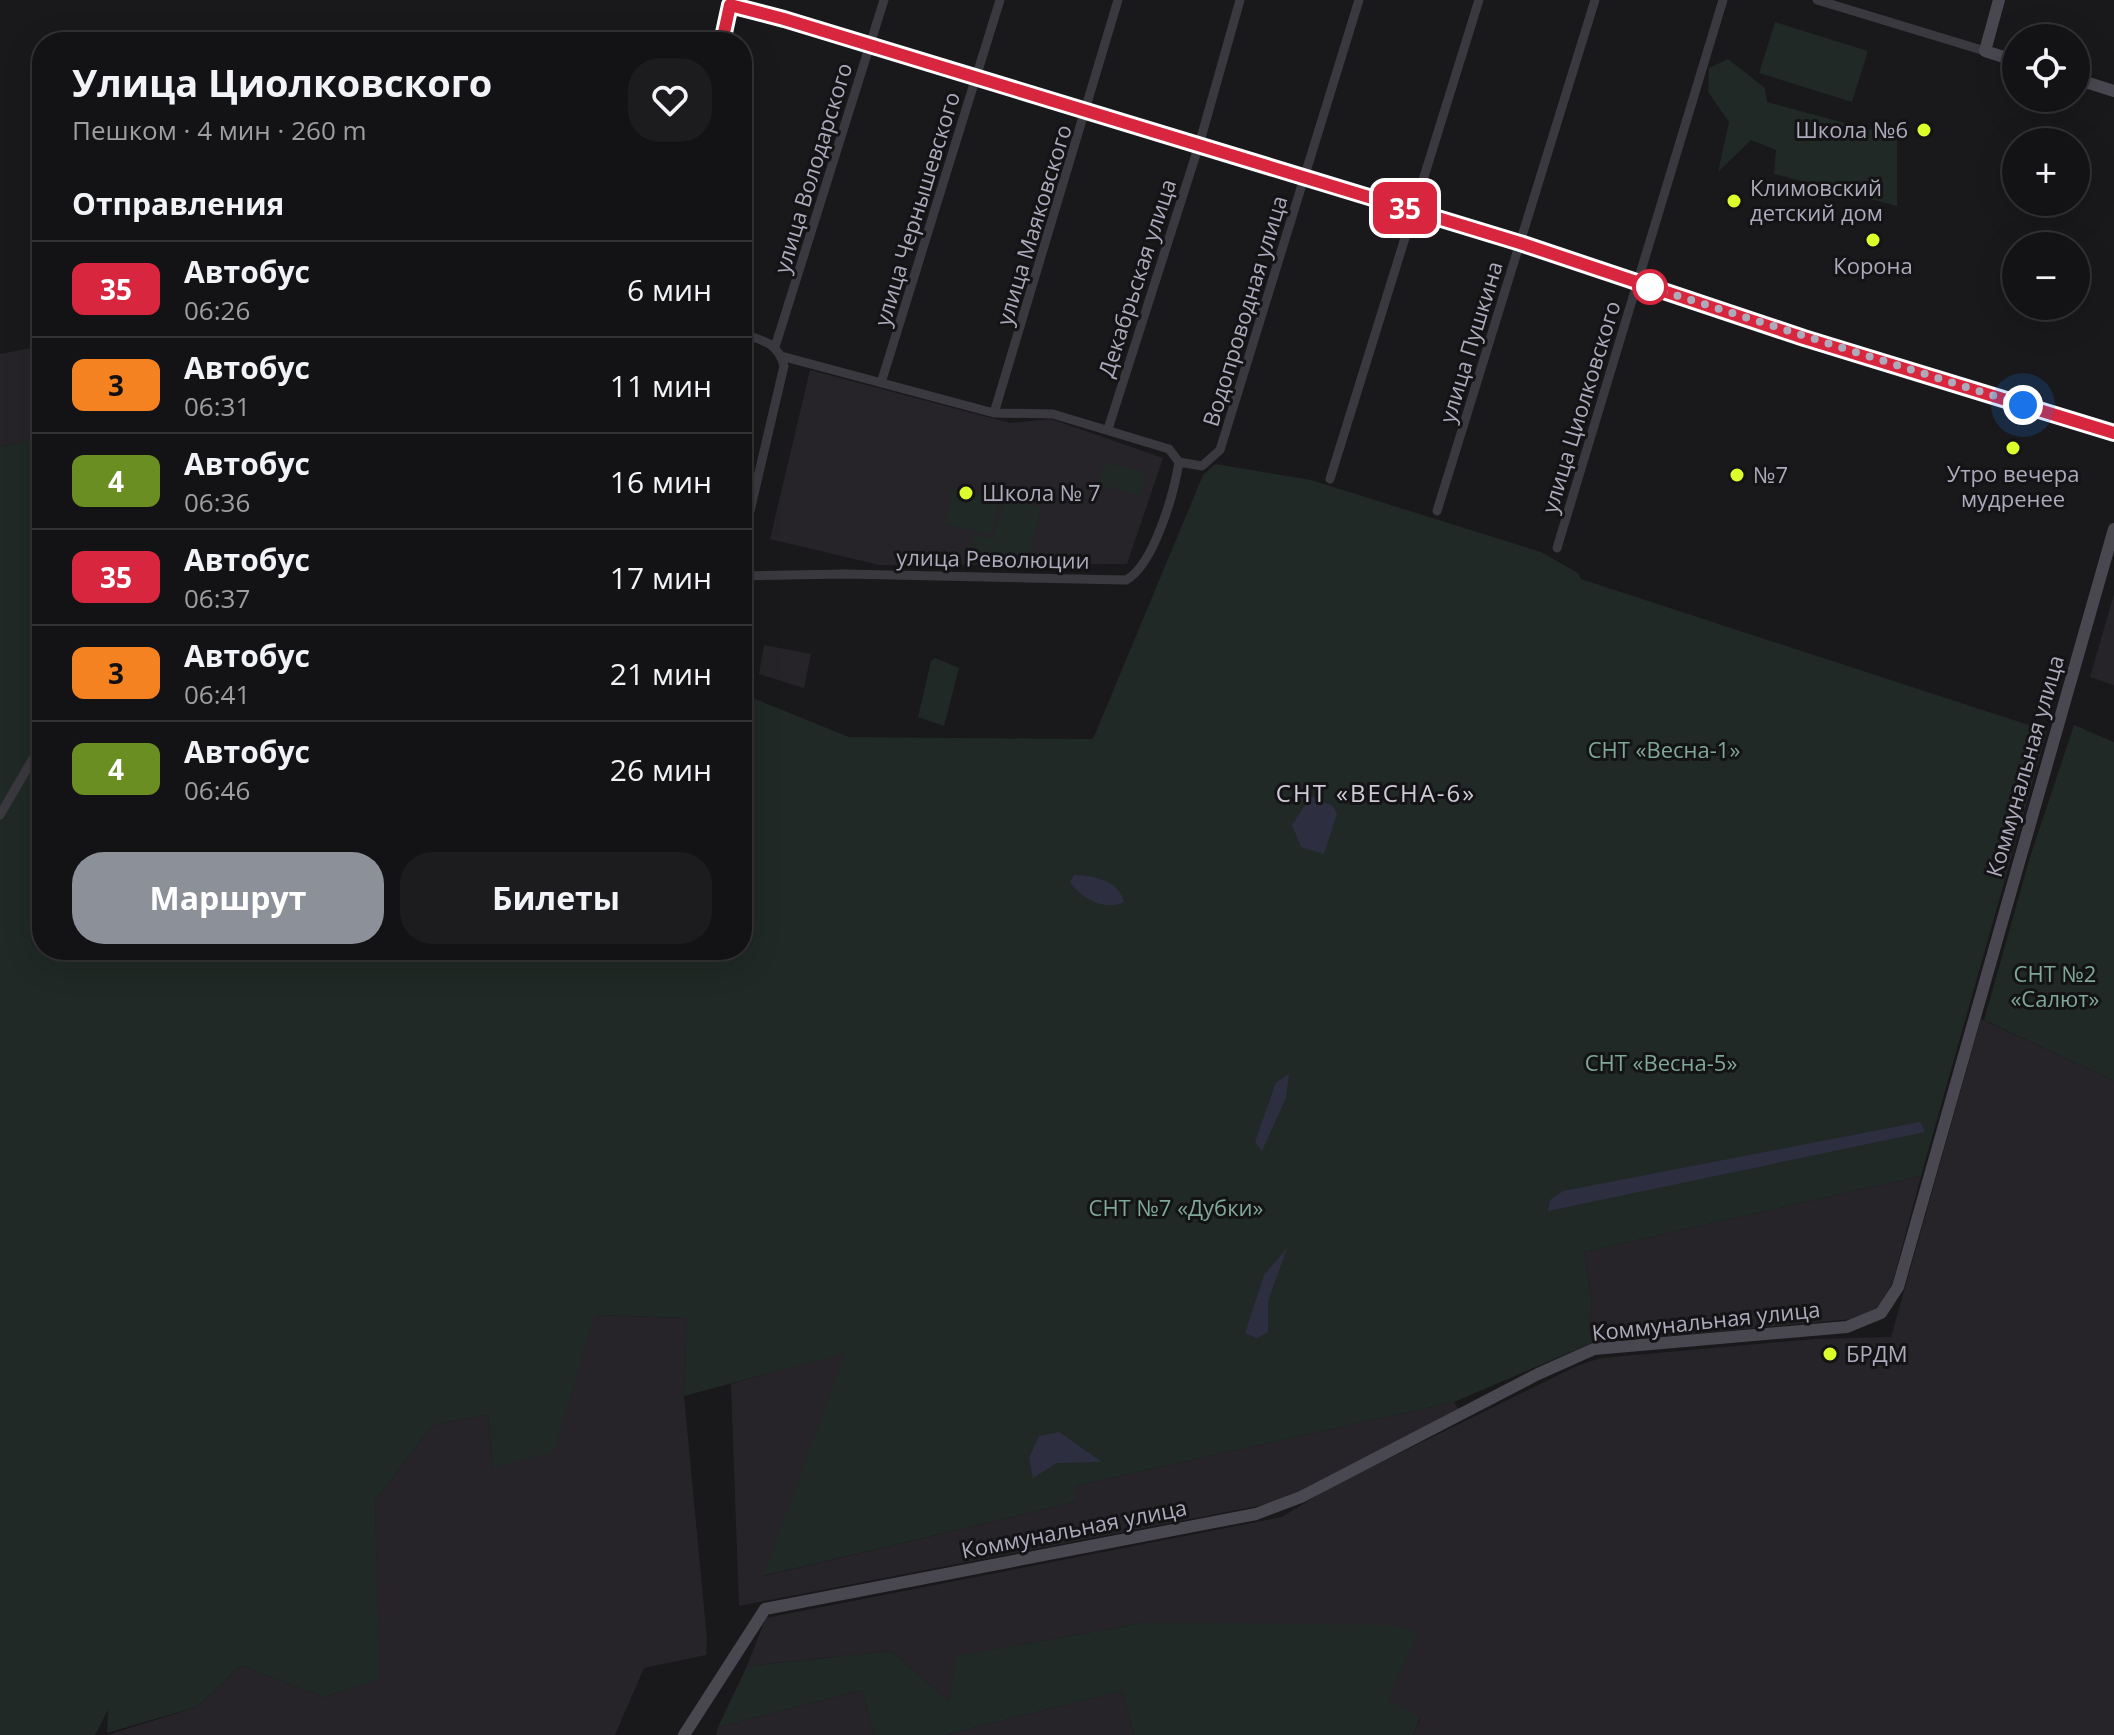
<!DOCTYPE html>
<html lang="ru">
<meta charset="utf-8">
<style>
body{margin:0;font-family:"Open Sans",sans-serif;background:#1c1b1d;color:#f1f3f6;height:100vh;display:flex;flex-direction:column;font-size:30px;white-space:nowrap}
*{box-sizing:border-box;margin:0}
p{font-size:26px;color:#9d9ea0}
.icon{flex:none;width:44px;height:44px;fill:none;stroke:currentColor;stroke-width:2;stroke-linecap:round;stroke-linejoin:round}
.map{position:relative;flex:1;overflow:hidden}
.panel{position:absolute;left:32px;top:32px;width:720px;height:928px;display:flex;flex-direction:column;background:#131214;border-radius:32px;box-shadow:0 8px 32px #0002,0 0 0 2px #323234}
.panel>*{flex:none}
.badge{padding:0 16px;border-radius:12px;font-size:28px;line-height:52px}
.fabs{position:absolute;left:2002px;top:24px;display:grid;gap:16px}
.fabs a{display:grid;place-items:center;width:88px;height:88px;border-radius:50%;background:#131214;box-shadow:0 8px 32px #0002,0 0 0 2px #323234;font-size:40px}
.you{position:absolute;width:40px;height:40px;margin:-20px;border:6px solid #fff;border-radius:50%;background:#1a73e8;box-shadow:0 0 0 12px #1a73e833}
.map>.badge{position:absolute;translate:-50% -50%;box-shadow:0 0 0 4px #fff}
h2{padding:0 40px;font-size:30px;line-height:72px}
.round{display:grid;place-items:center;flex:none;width:84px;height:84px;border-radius:32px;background:#1c1b1d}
.overview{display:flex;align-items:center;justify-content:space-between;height:136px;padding:0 40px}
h1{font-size:38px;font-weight:700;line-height:60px}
.action{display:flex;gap:16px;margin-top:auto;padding:16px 40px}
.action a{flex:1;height:92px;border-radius:32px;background:#8c9099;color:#fff;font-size:32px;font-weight:700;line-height:92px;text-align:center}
.action a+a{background:#1c1b1d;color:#f1f3f6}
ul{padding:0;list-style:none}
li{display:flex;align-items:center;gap:24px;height:96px;padding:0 40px;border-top:2px solid #323234}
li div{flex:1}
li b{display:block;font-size:30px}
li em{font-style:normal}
li .badge{min-width:88px;font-weight:700;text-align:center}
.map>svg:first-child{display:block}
.built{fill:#262428}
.green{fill:#202925}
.water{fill:#2d2e40}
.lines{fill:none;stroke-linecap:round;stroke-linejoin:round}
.stream{stroke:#2d2e40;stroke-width:3}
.street{stroke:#3b3940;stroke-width:9}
.secondary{stroke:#494750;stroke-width:12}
.line-casing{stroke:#fff;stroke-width:18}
.line{stroke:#d7263d;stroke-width:12}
.walk{stroke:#adaabb;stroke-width:8;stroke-dasharray:0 14.4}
.poi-dot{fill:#dcff2c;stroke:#141316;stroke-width:3}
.stop-dot{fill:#fff;stroke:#d7263d;stroke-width:4}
.labels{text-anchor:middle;stroke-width:6;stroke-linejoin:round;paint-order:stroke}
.poi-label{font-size:22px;fill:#adaabb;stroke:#141316;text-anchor:start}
.street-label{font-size:22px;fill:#adaabb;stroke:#141316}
.park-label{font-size:22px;fill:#7fa896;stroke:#141316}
.neighbourhood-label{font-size:24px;letter-spacing:2px;fill:#cecbd7;stroke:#141316}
</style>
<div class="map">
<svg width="2114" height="1735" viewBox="0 0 2114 1735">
<rect width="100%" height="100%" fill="#19181b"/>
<path class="built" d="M42 346V436L0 447V354Z
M810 370 1010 423 1051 419 1163 458 1127 564 879 565 770 539Z
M2114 594V685L2090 677Z
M764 645 811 654 804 688 759 674Z
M1981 1019 2114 1081V1735H1413L1421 1718 1148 1622 957 1656 949 1701 891 1651 747 1666 766 1618 1282 1517 1329 1488 1579 1365 1601 1358 1814 1339 1891 1337Z
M1921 1176 1893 1281 1879 1308 1853 1319 1592 1343 1589 1327 1592 1303 1584 1252Z
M594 1315 687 1318 684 1396 707 1639 706 1655 644 1668 615 1735H107L197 1707 241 1666 324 1697 379 1679 375 1501 433 1425 488 1415 493 1468Z
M846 1352 764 1576 1075 1502V1486L1454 1402 1460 1412 1284 1501 739 1606 731 1384Z
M862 1690 874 1735H716L718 1727Z
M1122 1691 1134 1735H944Z"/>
<path class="green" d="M1775 22 1868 51 1852 102 1759 73Z
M1728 59 1765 88 1767 102 1897 137V206L1774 174 1776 150 1751 140 1718 172 1729 122 1708 92 1709 68Z
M42 436V950H742V689L743 694 849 737 1093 739 1203 475 1215 464 1311 480 1541 552 1578 573 1581 579 2047 731 1921 1176 1584 1252 1592 1303 1589 1327 1592 1343 1454 1402 1075 1486V1502L763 1576 845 1353 684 1396 687 1318 595 1315 554 1452 493 1468 488 1415 433 1425 375 1501 380 1679 324 1697 241 1666 197 1707 107 1733 108 1710 95 1735H0V447Z
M1104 462 1146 472 1141 495 1098 485Z
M953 487 1000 498 991 535 945 524Z
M1003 499 1041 508 1029 558 971 557 973 535 994 539Z
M935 658 959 668 944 726 918 717 931 661Z
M2074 725 2114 742V1081L1984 1020 2030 857Z
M1148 1622 1393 1625 1418 1632 1388 1700 1421 1717 1413 1735H1134L1122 1691 944 1735H874L862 1690 718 1727 747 1666 891 1651 949 1701 956 1656Z"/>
<path class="water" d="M1311 796 1333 806 1337 814 1324 854 1301 847 1292 825Z
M1074 875C1093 875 1120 881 1124 902 1105 912 1081 898 1070 882Z
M1289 1074 1286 1098 1262 1151 1255 1142 1276 1082Z
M1920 1122 1925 1132 1548 1211 1550 1200 1563 1191Z
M1287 1248 1268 1301V1332L1257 1338 1245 1333 1264 1275Z
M1059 1432 1102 1462 1057 1463 1033 1478 1029 1458 1039 1436Z"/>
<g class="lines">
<path class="stream" d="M873 53 969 83"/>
<path class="street" d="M1817 0 1985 51
M722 42 730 5
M742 334C763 340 778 343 784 366L742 545
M775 347 884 0
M881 383 1000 0
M994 413 1118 0
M1108 429 1199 145 1240 0
M1179 462 1202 466 1220 450 1359 0
M1330 479 1479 0
M1437 511 1595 0
M1557 548 1723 0
M742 576 845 574 1126 580C1154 565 1174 493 1179 462L1169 449 1053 414 994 413 781 356
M0 815 42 743"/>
<path class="secondary" d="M731 0 730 5C852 37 971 77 1092 113 1434 216 1773 328 2114 433
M1999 0 1985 51 2016 61
M2076 79 2114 91
M684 1735 765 1609 1256 1514 1301 1497 1538 1374 1594 1349 1847 1327 1881 1313 1898 1287 2114 529"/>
</g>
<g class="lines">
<g class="line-casing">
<path id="line" d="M722 42 730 5 784 19 1520 243 1804 338 2114 433"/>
</g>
<use href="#line" class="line"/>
<path class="walk" d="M1650 287 2023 405"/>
</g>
<g class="poi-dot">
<circle cx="1924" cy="130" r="8"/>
<circle cx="1734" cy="201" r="8"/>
<circle cx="1873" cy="240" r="8"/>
<circle cx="2013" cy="448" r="8"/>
<circle cx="1737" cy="475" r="8"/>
<circle cx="966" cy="493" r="8"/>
<circle cx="1830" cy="1354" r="8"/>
</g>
<circle class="stop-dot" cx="1650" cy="287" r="16"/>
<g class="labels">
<g class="poi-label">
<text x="1908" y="138" text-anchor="end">Школа №6</text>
<text x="1750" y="196">Климовский<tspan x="1750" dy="25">детский дом</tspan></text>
<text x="1873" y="274" text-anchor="middle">Корона</text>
<text x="2013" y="482" text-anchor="middle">Утро вечера<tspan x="2013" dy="25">мудренее</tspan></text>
<text x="1753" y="483">№7</text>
<text x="982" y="501">Школа № 7</text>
<text x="1846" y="1362">БРДМ</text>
</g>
<g class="street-label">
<text transform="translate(813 168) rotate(-73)" y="8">улица Володарского</text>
<text transform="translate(917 209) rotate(-73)" y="8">улица Чернышевского</text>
<text transform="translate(1034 225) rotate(-73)" y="8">улица Маяковского</text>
<text transform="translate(1137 278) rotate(-72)" y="8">Декабрьская улица</text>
<text transform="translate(1245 311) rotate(-73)" y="8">Водопроводная улица</text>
<text transform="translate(1471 342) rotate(-73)" y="8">улица Пушкина</text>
<text transform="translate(1581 407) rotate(-73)" y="8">улица Циолковского</text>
<text transform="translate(993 559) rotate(1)" y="8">улица Революции</text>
<text transform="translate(2025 766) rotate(-74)" y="8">Коммунальная улица</text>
<text transform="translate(1706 1321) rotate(-6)" y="8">Коммунальная улица</text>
<text transform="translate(1074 1529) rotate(-11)" y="8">Коммунальная улица</text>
</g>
<g class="park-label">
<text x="1664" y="758">СНТ «Весна-1»</text>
<text x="2055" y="982">СНТ №2<tspan x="2055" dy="25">«Салют»</tspan></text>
<text x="1661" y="1071">СНТ «Весна-5»</text>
<text x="1176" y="1216">СНТ №7 «Дубки»</text>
</g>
<g class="neighbourhood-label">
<text x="1376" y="802">СНТ «ВЕСНА-6»</text>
</g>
</g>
</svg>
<div class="fabs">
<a><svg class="icon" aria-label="locate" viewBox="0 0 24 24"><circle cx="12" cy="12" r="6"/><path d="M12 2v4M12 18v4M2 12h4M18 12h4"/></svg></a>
<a>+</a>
<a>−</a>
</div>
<div class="you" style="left:2023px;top:405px"></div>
<b class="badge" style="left:1405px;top:208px;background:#d7263d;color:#fff">35</b>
<section class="panel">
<div class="overview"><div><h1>Улица Циолковского</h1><p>Пешком · 4 мин · 260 m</p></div><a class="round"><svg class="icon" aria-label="heart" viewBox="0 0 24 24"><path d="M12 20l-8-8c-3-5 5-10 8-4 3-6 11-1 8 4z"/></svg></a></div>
<h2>Отправления</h2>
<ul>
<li><span class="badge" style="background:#d7263d;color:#fff">35</span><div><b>Автобус</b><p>06:26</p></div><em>6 мин</em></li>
<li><span class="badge" style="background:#f58220;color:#111">3</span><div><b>Автобус</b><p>06:31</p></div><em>11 мин</em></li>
<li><span class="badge" style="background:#6b8e23;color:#fff">4</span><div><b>Автобус</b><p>06:36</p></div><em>16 мин</em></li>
<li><span class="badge" style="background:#d7263d;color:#fff">35</span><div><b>Автобус</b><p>06:37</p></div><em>17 мин</em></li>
<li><span class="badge" style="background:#f58220;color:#111">3</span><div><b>Автобус</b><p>06:41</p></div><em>21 мин</em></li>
<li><span class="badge" style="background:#6b8e23;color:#fff">4</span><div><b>Автобус</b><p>06:46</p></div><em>26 мин</em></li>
</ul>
<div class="action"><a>Маршрут</a><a>Билеты</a></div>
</section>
</div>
